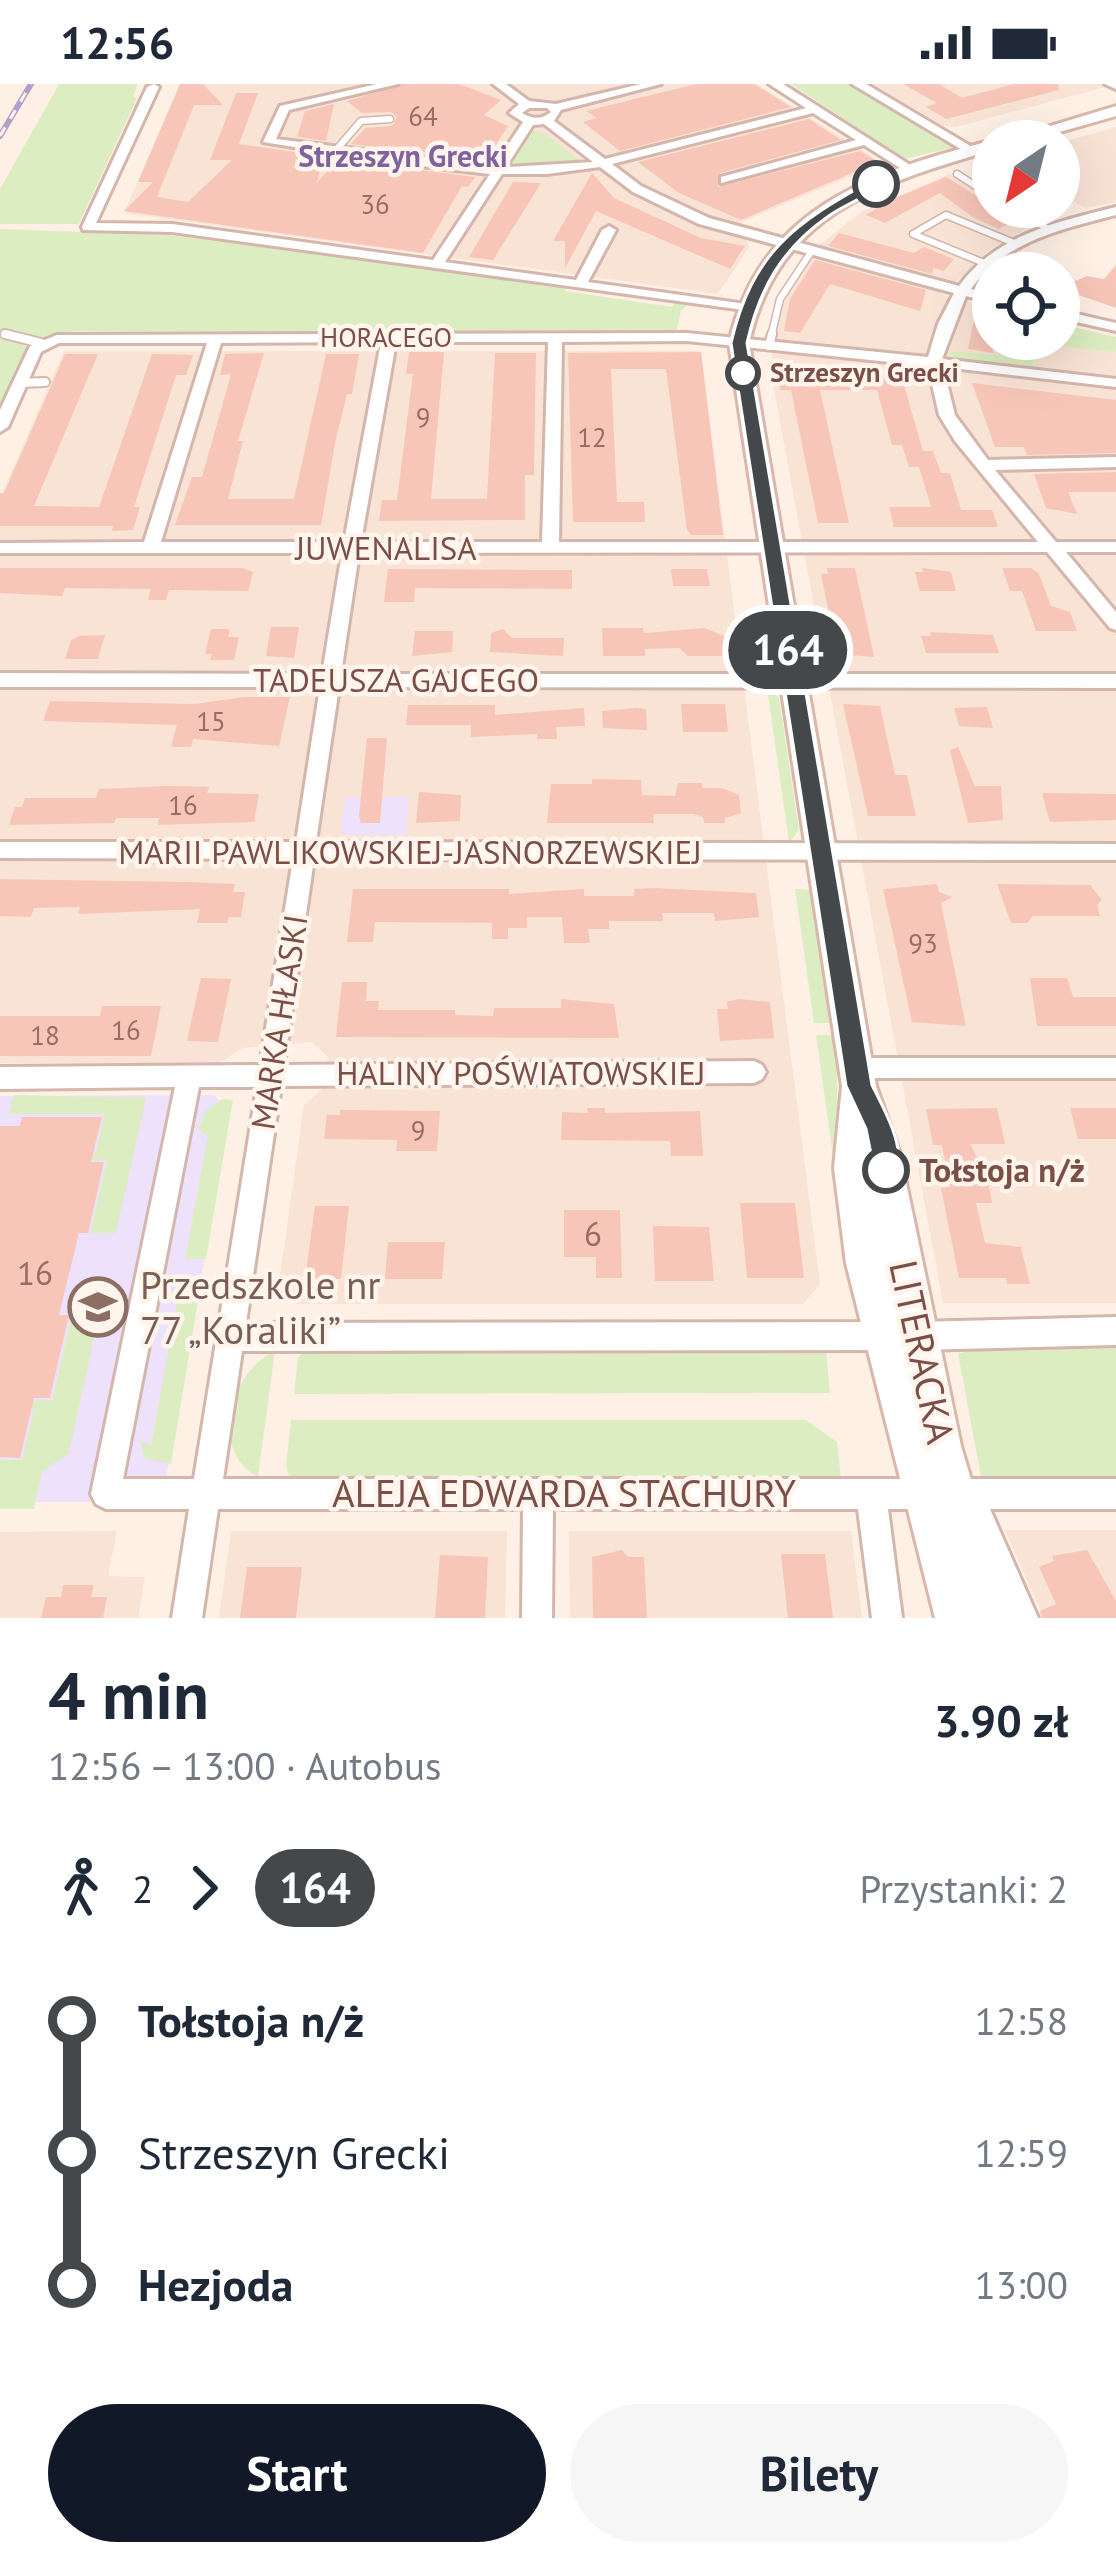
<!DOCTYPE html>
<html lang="pl">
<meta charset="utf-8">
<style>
body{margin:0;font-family:"PT Sans",sans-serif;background:#f6f6f7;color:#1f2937;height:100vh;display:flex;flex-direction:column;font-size:45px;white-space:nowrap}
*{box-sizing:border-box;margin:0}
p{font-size:39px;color:#747a83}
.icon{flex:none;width:66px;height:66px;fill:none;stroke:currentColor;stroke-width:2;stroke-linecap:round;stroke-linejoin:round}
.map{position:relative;height:1534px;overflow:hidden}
.sheet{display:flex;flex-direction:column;background:#fff;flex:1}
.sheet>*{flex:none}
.badge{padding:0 24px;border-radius:39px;font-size:42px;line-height:78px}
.needle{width:78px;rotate:215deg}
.controls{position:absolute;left:972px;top:36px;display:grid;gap:24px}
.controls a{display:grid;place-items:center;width:108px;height:108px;border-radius:50%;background:#fff;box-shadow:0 12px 48px #0002;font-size:60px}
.map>.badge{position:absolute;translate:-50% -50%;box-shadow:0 0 0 6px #fff}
.legs{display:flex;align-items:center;gap:18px;height:132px;padding:0 48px;font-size:39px}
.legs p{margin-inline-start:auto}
.head{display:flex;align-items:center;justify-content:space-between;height:204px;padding:0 48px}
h1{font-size:66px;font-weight:800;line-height:90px}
.primary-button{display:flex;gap:24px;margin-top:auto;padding:24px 48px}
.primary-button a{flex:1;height:138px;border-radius:72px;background:#111827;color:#fff;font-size:48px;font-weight:800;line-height:138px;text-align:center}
.primary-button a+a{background:#f6f6f7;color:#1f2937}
ul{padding:0 48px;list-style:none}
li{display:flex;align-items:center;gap:42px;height:132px;font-size:45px}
li i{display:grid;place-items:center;width:18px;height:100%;margin:0 15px;background:currentColor}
li i::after{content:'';width:30px;height:30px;margin:-15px;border:9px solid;border-radius:50%;background:#fff}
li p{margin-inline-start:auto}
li:first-child i{background:linear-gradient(#0000 50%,currentColor 0)}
li:last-child i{background:linear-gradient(currentColor 50%,#0000 0)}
.status{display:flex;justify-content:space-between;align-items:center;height:84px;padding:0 60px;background:#fff;direction:ltr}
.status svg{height:33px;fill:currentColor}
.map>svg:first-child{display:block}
.residential{fill:#f9e3d5}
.education{fill:#ede1fb}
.green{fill:#dceec1}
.building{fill:#f7c6b9}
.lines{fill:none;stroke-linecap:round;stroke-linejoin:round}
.lane-far1-casing{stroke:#d4b6ac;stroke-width:9}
.lane-casing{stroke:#d4b6ac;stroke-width:12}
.street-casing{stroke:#d4b6ac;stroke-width:6}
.secondary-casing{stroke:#dab7ab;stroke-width:6}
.lane-far1{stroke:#fff;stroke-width:6}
.lane{stroke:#fff;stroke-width:8}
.street{fill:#fff;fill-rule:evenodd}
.secondary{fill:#fff;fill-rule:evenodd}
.rail-casing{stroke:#b0a1ca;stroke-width:6}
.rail{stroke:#fff5ed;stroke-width:3;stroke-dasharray:10;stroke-linecap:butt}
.line-1{fill:#45484a;stroke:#fff;stroke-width:3}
.stop-1-dot{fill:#fff;stroke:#45484a;stroke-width:6}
.labels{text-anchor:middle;stroke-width:9;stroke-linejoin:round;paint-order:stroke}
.number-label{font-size:27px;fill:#996d64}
.far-street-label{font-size:27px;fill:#7a4f47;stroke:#fff5ed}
.far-stop-label{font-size:27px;font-weight:bold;fill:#7a4f47;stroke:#fff5ed;text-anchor:start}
.far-neighbourhood-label{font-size:30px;font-weight:bold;fill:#7f629e;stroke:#fff5ed}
.street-label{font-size:33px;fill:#7a4f47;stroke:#fff5ed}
.stop-label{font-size:33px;font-weight:bold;fill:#7a4f47;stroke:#fff5ed;text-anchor:start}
.near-number-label{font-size:33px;fill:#996d64}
.near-education-label{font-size:39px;fill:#785e54;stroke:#fff5ed;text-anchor:start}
.near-street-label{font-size:39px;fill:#7a4f47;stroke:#fff5ed}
</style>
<div class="status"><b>12:56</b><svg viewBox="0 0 49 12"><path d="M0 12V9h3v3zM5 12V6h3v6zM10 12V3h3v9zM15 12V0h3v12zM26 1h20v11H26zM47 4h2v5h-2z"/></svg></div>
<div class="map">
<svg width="1116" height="1534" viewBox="0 0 1116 1534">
<rect width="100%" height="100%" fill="#fef0e5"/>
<path class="residential" d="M180 0H757L882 79 742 138 749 163 718 210 124 129Z
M872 0H1116L956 43 944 42Z
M1116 43V118L1085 124 1059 109V59Z
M950 90 993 117V123H1003L1032 141 989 166 943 211 993 224V255H1059V240L1116 253V1219H943L770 284 783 212 818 162 861 128Z
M64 267H701L820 1200 803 1220H295L279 1200 304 1021 324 1004 328 973 312 958 242 964 220 979H0V414Z
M1005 1446H1116V1534H1044Z
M117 1447 108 1492 145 1493 138 1534H0V1448Z
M231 1447H507L505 1534H219Z
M569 1447H851L862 1534H570Z"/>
<path class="education" d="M345 713H409L406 751H340Z
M214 1011 230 1028 162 1418H0V1012Z"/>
<path class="green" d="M59 0H138L133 13 137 14 79 140H0V105Z
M791 0H853L955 63 904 75Z
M533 46 544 49 583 79 511 81Z
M0 145 169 151 567 200 565 207 672 223 676 218 689 220 681 227 676 250 73 247 32 262 0 322Z
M1059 240 1116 253V268L1036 260 1033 285 959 278 945 267 1010 272V265H1016L1010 256 1059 255Z
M767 604 779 614 799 746 789 759Z
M795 805 812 806 834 939H814Z
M816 951H836L839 1101H837Z
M14 1011 146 1014 116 1149H90L107 1076 86 1075 88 1069H96L104 1030H9Z
M222 1015 233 1016 206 1175H185L208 1052 198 1045 206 1027Z
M180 1203 192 1207 198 1217 171 1380 144 1374 140 1356 151 1362Z
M72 1231H99L69 1369 42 1388 34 1425H0V1376H22L34 1325H26L28 1317 52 1316Z
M1116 1255V1399L982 1398 958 1270 993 1260Z
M304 1266H826L830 1309 294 1310 298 1274Z
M275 1267 258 1393C208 1367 230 1287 275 1267Z
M291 1336H806L837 1358 841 1394 290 1395 286 1382Z"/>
<path class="building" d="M180 0H203L223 21H194L157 113 188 118 232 76H210L236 9H258L239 60 323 72 317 99 337 75 475 93 468 103 462 102 423 169 124 127 153 98H138Z
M402 0H459L501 16 484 31 508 42 486 76 351 60 365 44 392 42 397 33 391 28 362 29 347 17Z
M696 0H754L791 23 620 67 583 38 597 34 586 27Z
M903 0H939L962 14 1014 0H1058L1059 6 946 35 926 23 937 19Z
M334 20 326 57 297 53 305 27Z
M809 35 841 56 720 89 718 103 860 67 878 78 741 136 679 109 638 78Z
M592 89 614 114 701 154 745 162 730 185 596 127 565 184V157H553Z
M946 93 1015 136 999 145 974 134 940 109 885 139 866 131 877 124 874 123Z
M513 98 541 99 493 176 469 173Z
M839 149 914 169 924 163 954 175 944 187 933 184 932 190 828 162Z
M815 176 926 206 920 227 830 200 800 249 784 247 790 215Z
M1116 181V224L1059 204 1087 192 1104 195Z
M977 220 989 223 993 231V269L968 265Z
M409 268H444L431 415H487L495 269H536L534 391H525V436L379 437 382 416H397L413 290H406Z
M701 268 723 451H691L687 446 666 285H611L617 418H644L645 438H573L568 269Z
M264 269 238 357H243L228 415H294L326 270H359L352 310H347L335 359 321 441H175L192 393H202L221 326 231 290 220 291 225 270Z
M65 270H98L34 422 99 423 152 270 193 271 186 291H176L134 423H140L133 446 112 447 113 442H0V409H4Z
M837 284 901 291 923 367H933L941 389H950L961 426H992L998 443H894L889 423H931L919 383H909L902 361H892L877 306H820L849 439H818L791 306H780L777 289Z
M972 299 1116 316V369L1027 371 1024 363H995Z
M1116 388V408H1068L1077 430 1046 424 1034 390Z
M0 484H243L253 488 248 507 169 506 166 516H148L151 505 65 504 62 512 0 509Z
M827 484H855L874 573 837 570 821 490H828Z
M922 484 951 488 956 507H920L915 488H923Z
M1002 484H1031L1039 490 1051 522 1070 528 1077 547H1036L1022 507H1010Z
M388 485 572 486V505L415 504 414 518H384Z
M671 485H707L710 502H673Z
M271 543H299L294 574 266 572Z
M602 544H643L644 549 705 544 726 553 728 572H688L679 564 645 565V572H603Z
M211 545H230L228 553H239L234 576H210L212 570H205Z
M503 545 512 554H564L563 572 490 568 491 549Z
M415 547H453L452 568 412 572Z
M930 548 993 551 999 569H926L921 552H931Z
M105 551 98 575H65L71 556 79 552Z
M244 613H290L279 662 193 655 191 663H171L177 641 43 637 50 617 195 620Z
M681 620H725L728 648H683Z
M843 620 880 622 895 691H907L916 732H868Z
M408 621H495V631L584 624 585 642 556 643 557 655H537V650L471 653V641H406Z
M987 623 993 644 959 642 954 624Z
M636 624 646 625 647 646 603 644 602 627Z
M367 654H387L380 739H361L359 732Z
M958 663 975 702H1001L1003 736 968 739 950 666Z
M592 695 641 696 642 711 675 712 678 699H702V704H722L739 711 741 729 725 734V739H704L703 733 693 730H653L654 739H547L551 700H592Z
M168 702 209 703 207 709 259 710 254 738 158 741 159 734H116L114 739 9 741 15 723H22L25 714H96L99 705Z
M419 708 461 711 460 737 416 739Z
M1042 709 1116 710V736L1050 738Z
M0 795 183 798 235 800 233 808H245L241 833H229L227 839H197L200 825 78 830 80 823 34 824 31 833 0 832Z
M937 800 939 808 952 813 941 819 966 942 912 938 883 805Z
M997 800 1090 801 1102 816 1097 821 1100 832H1033L1027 839H1011Z
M654 804 756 809 759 833 715 837 714 829H662L663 837H609V845H588L590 859H564L562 833H527V844H508V855H492V839L375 838 373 858H347L353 805H509V810L584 805V812H634V805Z
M201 894 231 895 218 958 187 957Z
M1030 894H1067L1073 913H1116V942H1037Z
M342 898H367L366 917H379L378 926H455V931L493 932 494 924H561V915L614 920 619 954 336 953Z
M738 915 770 918 774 954 720 957 717 925H728L727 918Z
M102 922H161L151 972H0V932H100Z
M587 1024H605V1029L700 1027 703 1072H671L670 1057 561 1056 562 1028 588 1029Z
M997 1024 1005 1060H970L987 1092 992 1119H976L985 1159 1021 1163 1030 1200H1007L1006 1194H959L941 1104 950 1103 942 1061H933L926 1025Z
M1070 1024H1116V1055H1078Z
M340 1026 440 1027 437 1067H396L397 1056 324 1055 327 1031H340Z
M22 1033H102L91 1078H104L88 1149H79L59 1231H69L50 1314H34L20 1374 0 1373V1042H20Z
M740 1119H795L804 1194H747Z
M315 1122H349L341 1195H305Z
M564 1126H620L622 1194H596V1173H564Z
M653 1142 709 1143 714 1197H655Z
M388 1158H445L442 1195H385Z
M622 1466 628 1473H644L647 1534H593L592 1473Z
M1087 1466 1116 1517V1534H1042L1040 1527 1056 1520 1039 1483 1054 1477 1052 1472Z
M781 1470H825L833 1534H788Z
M440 1471 488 1473 485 1534H435Z
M247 1483H302L296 1534H240Z
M63 1501H94L91 1513H107L103 1534H41L46 1513H61Z"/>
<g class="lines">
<g class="lane-far1-casing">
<path id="lane-far1" d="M337 65 361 37 390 35
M957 90 993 113
M1010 123 1050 146
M984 179 913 150 946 131 1014 159
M4 250 17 253
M771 253 780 215 811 168"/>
</g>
<g class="lane-casing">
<path id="lane" d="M5 250 41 259
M769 262 772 250
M19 299 45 298"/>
</g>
<g class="street-casing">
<path id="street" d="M154 0 159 3 96 139 172 140 433 176 490 90 387 78 263 58 280 22 377 0H398L289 26 276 55 494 82 523 38 509 29 519 20 493 0H506L529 17 556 20 641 0H661L561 26 554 37 605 75 806 24 769 0H783L918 86 908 89 864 61 721 99V93L856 56 813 29 612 80 641 102 709 134 959 202C997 150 1057 138 1116 123V131C1062 145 1005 157 971 205L993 211V219L966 212 942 275 1116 295V303L943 283 955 331 988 376 1116 373V383L995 386 1056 458H1116V468H1066L1116 528V546L1110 544 1047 468 359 469 341 590H1116V604L339 603 316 758 1116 760V776L314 775 284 981 754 977 762 981 766 988 762 995 754 999 281 1002 246 1239 916 1238 1116 1233V1261L916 1266 242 1267 223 1395H1116V1425H990L1038 1534H1007L962 1430 964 1425H888L902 1534H872L858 1425H553L552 1534H522L523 1425H218L202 1534H172L189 1425H106L96 1420 91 1410 175 1003 0 1005V983L260 981 293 775 0 774V758H296L320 603H0V589L322 590 342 469H0V459L144 458 207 259H59L41 268 8 343 0 348V326L30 262 57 251 687 249 928 273 938 240 954 209 699 140 633 108 600 83 547 90H502L445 178 576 196 602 146 609 142 616 146 588 198 746 220 753 224 751 227 172 148 83 146 82 143 147 3ZM529 24H547L551 28C541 36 532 35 522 29ZM544 40 593 78 506 83 533 41ZM687 257 928 282 939 331 955 357 1038 458H559L562 258ZM381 258 344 458H161L221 259ZM396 258H548L542 458H361ZM199 1003H257L194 1395H123Z
M852 0H866L979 67 969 70Z
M1105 0H1116V5Z
M1059 226 1116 239V247L1059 234Z
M856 974H1116V994H856L848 991 844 984 848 977Z"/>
</g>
<g class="secondary-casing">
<path id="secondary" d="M1116 22V32L1028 57H1001Z
M993 56 997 57H993V66C878 100 778 129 749 259L876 1002 900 1070 961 1362 1012 1534H935L846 1179 834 1084 842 1002 729 259C760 124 871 88 993 56Z"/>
</g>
<use href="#lane-far1" class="lane-far1"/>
<use href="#lane" class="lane"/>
<use href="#street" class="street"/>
<use href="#secondary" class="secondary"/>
<g class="rail-casing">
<path id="rail" d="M0 52 31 0"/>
</g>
<use href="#rail" class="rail"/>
</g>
<path class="line-1" d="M871 97 883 100C866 114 843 121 826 134 781 166 759 206 747 259L872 1001C885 1027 908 1066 895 1095L886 1099 876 1095 866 1045 846 1002 731 259C752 169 793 140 871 97Z"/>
<defs>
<g id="school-ring" transform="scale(3)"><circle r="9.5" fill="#fff5ed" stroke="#8d6e63" stroke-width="1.5"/><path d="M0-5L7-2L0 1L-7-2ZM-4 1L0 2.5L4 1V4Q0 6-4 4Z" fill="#8d6e63"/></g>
</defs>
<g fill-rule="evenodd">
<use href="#school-ring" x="98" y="1223"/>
</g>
<g class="stop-1-dot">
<circle cx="876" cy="100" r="21"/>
<circle cx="743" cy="289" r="15"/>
<circle cx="886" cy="1086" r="21"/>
</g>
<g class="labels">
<g class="number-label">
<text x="423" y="42">64</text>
<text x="375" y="130">36</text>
<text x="423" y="343">9</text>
<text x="592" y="363">12</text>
<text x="211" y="647">15</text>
<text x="183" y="731">16</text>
<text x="923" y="869">93</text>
<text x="126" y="956">16</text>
<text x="45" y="961">18</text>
<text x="418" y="1056">9</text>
</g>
<g class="far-street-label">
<text x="386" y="263">HORACEGO</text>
</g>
<g class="far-stop-label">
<text x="770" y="298">Strzeszyn Grecki</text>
</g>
<g class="far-neighbourhood-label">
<text x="403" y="83">Strzeszyn Grecki</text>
</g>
<g class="street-label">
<text x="386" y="476">JUWENALISA</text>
<text x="396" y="608">TADEUSZA GAJCEGO</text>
<text x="410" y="780">MARII PAWLIKOWSKIEJ-JASNORZEWSKIEJ</text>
<text transform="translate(279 938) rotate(-81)" y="12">MARKA HŁASKI</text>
<text x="521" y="1001">HALINY POŚWIATOWSKIEJ</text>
</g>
<g class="stop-label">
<text x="919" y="1098">Tołstoja n/ż</text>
</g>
<g class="near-number-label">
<text x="593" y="1162">6</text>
<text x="35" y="1201">16</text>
</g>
<g class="near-education-label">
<text x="140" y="1215">Przedszkole nr<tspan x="140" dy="45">77 „Koraliki”</tspan></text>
</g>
<g class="near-street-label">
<text transform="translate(922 1268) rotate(78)" y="14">LITERACKA</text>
<text x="564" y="1423">ALEJA EDWARDA STACHURY</text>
</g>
</g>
</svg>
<div class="controls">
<a><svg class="needle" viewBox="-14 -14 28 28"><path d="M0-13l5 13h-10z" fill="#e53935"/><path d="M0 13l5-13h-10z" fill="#747a83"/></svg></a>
<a><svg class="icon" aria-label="locate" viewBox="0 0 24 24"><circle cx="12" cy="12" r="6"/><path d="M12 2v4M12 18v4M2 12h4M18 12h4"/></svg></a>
</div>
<b class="badge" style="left:788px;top:566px;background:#45484a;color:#fff">164</b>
</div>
<section class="sheet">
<div class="head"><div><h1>4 min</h1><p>12:56 – 13:00 · Autobus</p></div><b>3.90 zł</b></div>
<div class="legs"><svg class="icon" aria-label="walk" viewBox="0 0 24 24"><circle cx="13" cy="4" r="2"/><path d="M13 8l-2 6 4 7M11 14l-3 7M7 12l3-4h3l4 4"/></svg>2<svg class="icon" aria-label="forward" viewBox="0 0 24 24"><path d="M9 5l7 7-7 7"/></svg><b class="badge" style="background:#45484a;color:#fff">164</b><p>Przystanki: 2</p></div>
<ul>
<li><i style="color:#45484a"></i><b>Tołstoja n/ż</b><p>12:58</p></li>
<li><i style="color:#45484a"></i><span>Strzeszyn Grecki</span><p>12:59</p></li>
<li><i style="color:#45484a"></i><b>Hezjoda</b><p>13:00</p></li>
</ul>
<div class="primary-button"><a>Start</a><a>Bilety</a></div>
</section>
